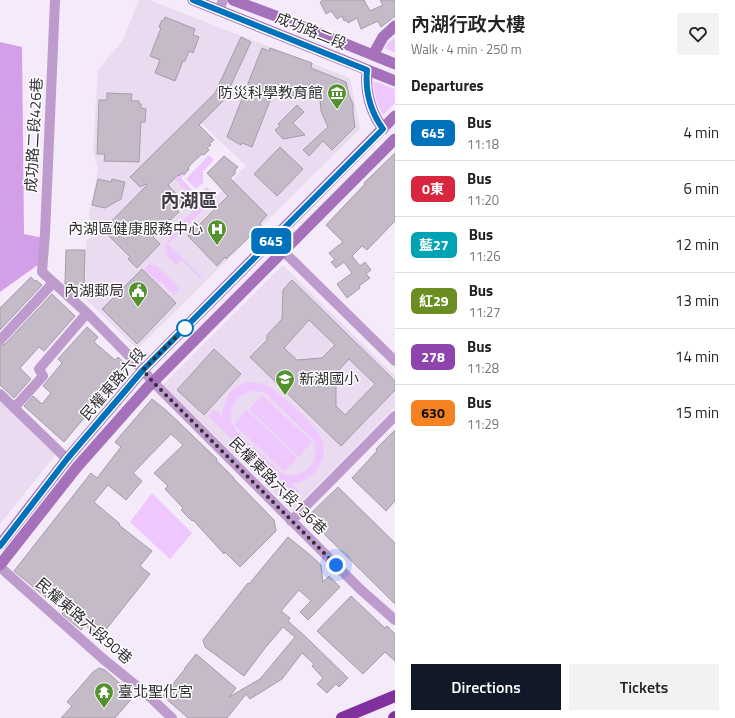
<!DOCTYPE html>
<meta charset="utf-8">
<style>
body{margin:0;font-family:"Titillium Web","Noto Sans TC",sans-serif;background:#f2f2f2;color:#222;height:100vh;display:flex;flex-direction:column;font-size:15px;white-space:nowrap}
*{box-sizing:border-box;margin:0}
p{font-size:13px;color:#767676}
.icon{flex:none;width:22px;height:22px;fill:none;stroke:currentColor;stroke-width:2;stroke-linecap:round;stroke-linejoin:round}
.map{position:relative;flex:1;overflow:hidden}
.side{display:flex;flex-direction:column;background:#fff;width:340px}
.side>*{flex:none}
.badge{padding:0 8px;border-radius:6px;font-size:14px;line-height:26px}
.you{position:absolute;width:20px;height:20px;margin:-10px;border:3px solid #fff;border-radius:50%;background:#1a73e8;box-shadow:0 0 0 6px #1a73e833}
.map>.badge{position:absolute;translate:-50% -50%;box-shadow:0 0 0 2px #fff}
h2{padding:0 16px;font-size:15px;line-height:36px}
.round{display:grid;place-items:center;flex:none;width:42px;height:42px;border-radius:0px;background:#f2f2f2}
.summary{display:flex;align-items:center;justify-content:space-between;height:68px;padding:0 16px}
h1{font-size:19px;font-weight:600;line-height:30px}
.cta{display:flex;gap:8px;margin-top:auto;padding:8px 16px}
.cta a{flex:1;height:46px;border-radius:0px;background:#111827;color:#fff;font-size:16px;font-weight:600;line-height:46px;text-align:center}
.cta a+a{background:#f2f2f2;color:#222}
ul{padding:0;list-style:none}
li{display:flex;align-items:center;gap:12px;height:56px;padding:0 16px;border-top:1px solid #e0e0e0}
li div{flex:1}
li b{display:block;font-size:15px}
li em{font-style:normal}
li .badge{min-width:44px;font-weight:700;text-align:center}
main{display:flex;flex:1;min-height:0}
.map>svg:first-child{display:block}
.built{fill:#eadbf1;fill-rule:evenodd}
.green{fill:#edc7fe;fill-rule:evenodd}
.forest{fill:#d39fe9}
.building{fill:#c4bac8;stroke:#a59ba9;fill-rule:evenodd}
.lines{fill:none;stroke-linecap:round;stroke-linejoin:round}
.minor{stroke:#bd9bcc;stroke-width:10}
.secondary{stroke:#a471ba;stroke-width:11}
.motorway{stroke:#81319e;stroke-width:12}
.line-casing{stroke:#fff;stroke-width:9}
.line{stroke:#0072bc;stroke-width:6}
.walk{stroke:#322e34;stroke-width:4;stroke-dasharray:0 7.2}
.stop-dot{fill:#fff;stroke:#0072bc;stroke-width:2}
.labels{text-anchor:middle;stroke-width:3;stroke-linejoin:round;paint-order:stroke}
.street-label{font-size:15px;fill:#322e34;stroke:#fff}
.poi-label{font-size:15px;fill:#322e34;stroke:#fff;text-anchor:end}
.district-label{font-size:19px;font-weight:bold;fill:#413945;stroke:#fff}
</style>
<main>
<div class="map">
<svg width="395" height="718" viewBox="0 0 395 718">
<rect width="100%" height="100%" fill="#f5eaf9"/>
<path class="built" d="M139 0H149L350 78 360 129 137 349 85 298 86 242 98 229 91 221 89 215 98 169 93 149 98 70 123 40ZM201 123 246 166 204 209 159 164Z
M283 265 395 376V407L292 511 163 385Z
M0 399 57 453 0 524Z"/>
<path class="green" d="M395 37V53L385 48 388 43Z
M373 81 395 89V103L383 115 376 101Z
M209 155 214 160 203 171V183L196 189 186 179Z
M182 173 184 175 181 178 192 190 188 193 174 179Z
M207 187 216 197 168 244 202 277 201 279 182 260 176 265 165 254 167 252 164 248 168 244 166 243 171 239 168 236 199 205 195 200Z
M150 263 153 266 155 264 180 289 174 295 160 281 158 283 144 269Z
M249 382 265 384 273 389C285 399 318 427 322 440 325 448 324 459 319 467 312 477 304 482 292 484L299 492 293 498 208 416 214 410 222 416C223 400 232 384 249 382ZM251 391 262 392 267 394 313 440 316 451 313 463 309 468 303 472 292 476 281 473 236 431C225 416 233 396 251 391Z
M262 395 312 442 298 457 249 409Z
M247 410 297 458 284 471 234 424Z
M152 493 192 533 170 559 130 522Z"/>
<path class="forest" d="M0 42 22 47 24 234 43 238 39 264 0 292Z"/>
<path class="building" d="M323 0H364L370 11 383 5 380 0H395V16L381 27 378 21 361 29 357 18 348 23 346 20 344 21 342 16 337 19 331 11 326 14 320 2Z
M165 17 195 29 193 35 199 37 193 53 189 51 185 61H183L175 81 155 73 160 60 150 56 161 28 159 27 162 20H164Z
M241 37 251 42 224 100 199 125 214 140 209 144 211 145 207 148 209 150 204 155 202 154 191 164 188 168 189 169 184 175 182 173 179 176 178 175 168 185 182 200 175 208 179 212 170 220 169 219 156 232 157 233 153 237 160 244 137 268 128 259 130 257 103 230 147 185 146 184 140 187 130 177 215 93Z
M262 48 269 51 270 48 312 63 311 68 346 82 349 95 353 104V113L355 127 332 150 323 141 309 156 303 150 328 127 321 111 320 99 322 93 304 86 299 98 275 88 252 147 242 143 241 145 227 137Z
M107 93 132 94 131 101H139V104H141V108L146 109 145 122H141L139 162 104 161 105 154H97L99 100H107Z
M297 105 304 112 293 123 305 135 283 139 275 130 280 126 278 124Z
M280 147 303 169 277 196 254 174Z
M395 153V221L367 250 362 246 352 256 360 266 365 262 371 270 366 274 370 278 359 286 360 288 347 298 337 284 352 273 344 262 336 268 331 262 335 260 329 253 343 242 326 225 365 184 364 183Z
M224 156 238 167 235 170V174L230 178 267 215 260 223 261 225 244 242 226 259 225 257 217 266 188 236 228 196 207 173Z
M98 179 111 182 112 179 125 182 121 199 105 208 92 205Z
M66 250H85L84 290H76V285L65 284Z
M142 269 176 303 137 344 102 309Z
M31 277 35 281 36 280 42 285 0 330V308Z
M292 280 395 381V390L341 446 250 357 267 340V335L282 319 283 290ZM309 320 335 345 322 358 297 360 284 348ZM349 359 375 384 345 415 336 406V373Z
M52 294 75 316 44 351 39 347 20 368 31 379 14 398 0 385V346L5 344Z
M87 327 98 337 94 342 115 360 118 357 128 366 64 442 24 406 33 396 42 404 51 393 43 386 62 363 58 359Z
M214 349 241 374 204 415 177 390Z
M152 399 167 411 217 459 216 460 234 478V479L274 520 276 531 240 567 225 552 224 554 193 520 192 521 181 510 183 508 165 489 168 486 154 473 183 445 171 434 133 473 142 481 126 500 108 485 94 502 120 524 119 525 152 551 140 566 150 574 100 637 85 625 81 630 62 614 65 600H49L14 571 91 473 97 478 121 447 115 442Z
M395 430V501L386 511 352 478 377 451 376 449Z
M338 487 395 543V604L307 517Z
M288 537 309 554 321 565 323 582 329 576 340 587 308 620 300 612 311 601 299 590 281 611 290 618 288 621 307 638 348 678 339 687 336 684 327 693 317 684 323 678 312 666 314 664 302 653 282 679 250 699 246 694 227 718H188L163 696 185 669H184L196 654 236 688 229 697 260 679 295 637 283 627 265 648 244 676 205 647 203 640 248 583 249 584Z
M351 596 385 628 387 626 395 634V661L385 652 363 674 317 631Z
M99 668 105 670 134 696 115 718H61L72 706 67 702 93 672Z"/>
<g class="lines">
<path class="minor" d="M55 0 45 233 42 272 87 313 143 370 153 382 360 589 395 620
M219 10 223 0
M283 251 395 361
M0 340 53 283
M0 394 67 459
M14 408 43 376 39 369 87 313
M291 521 395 416
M0 567 102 658 150 697 172 718"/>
<path class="secondary" d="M193 0 395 81
M233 0 294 23 395 64
M373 55 383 37 395 26
M367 70C365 92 370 111 383 129
M0 545 67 459 143 370 395 116
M0 565 77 467 147 388 395 139"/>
<path class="motorway" d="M342 718 395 696
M394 718 395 717"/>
</g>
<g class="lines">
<g class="line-casing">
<path id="line" d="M0 546 67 459 143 370 383 129C370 111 365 92 367 70L193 0"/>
</g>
<use href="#line" class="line"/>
<path class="walk" d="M185 328 143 370 153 382 336 565"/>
</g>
<defs>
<g id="museum-pin" transform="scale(1)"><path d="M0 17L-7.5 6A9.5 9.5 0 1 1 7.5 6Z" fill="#569130" stroke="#fff"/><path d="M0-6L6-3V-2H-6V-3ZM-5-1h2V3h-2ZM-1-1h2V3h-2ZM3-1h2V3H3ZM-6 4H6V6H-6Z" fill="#fff"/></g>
<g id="hospital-pin" transform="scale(1)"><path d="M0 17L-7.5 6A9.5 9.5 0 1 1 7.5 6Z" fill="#569130" stroke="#fff"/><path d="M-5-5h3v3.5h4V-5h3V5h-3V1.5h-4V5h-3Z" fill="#fff"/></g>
<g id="civic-pin" transform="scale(1)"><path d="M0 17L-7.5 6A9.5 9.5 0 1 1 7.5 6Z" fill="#569130" stroke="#fff"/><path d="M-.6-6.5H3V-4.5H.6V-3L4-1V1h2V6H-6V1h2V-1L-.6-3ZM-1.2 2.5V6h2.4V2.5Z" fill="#fff"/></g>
<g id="school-pin" transform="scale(1)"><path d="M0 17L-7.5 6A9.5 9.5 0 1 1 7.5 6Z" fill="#569130" stroke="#fff"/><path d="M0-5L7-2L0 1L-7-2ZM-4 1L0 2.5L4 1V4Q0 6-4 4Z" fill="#fff"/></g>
<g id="temple-pin" transform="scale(1)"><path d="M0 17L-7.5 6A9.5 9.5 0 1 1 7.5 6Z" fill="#569130" stroke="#fff"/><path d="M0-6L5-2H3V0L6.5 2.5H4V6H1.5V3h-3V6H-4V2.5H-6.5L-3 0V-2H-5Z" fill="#fff"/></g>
</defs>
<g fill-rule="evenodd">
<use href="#museum-pin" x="337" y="93"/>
<use href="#hospital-pin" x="217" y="229"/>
<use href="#civic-pin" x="138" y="291"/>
<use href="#school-pin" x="285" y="379"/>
<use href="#temple-pin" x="104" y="692"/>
</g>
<circle class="stop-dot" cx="185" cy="328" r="8"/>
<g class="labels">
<g class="street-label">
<text transform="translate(311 31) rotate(22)" y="5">成功路二段</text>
<text transform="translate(34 135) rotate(-87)" y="5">成功路二段426巷</text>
<text transform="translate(113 384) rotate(-49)" y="5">民權東路六段</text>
<text transform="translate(278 486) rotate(45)" y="5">民權東路六段136巷</text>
<text transform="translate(84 621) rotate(41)" y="5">民權東路六段90巷</text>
</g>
<g class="poi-label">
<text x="323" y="98">防災科學教育館</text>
<text x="203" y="234">內湖區健康服務中心</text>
<text x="124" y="296">內湖郵局</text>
<text x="299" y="384" text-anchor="start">新湖國小</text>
<text x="118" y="697" text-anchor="start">臺北聖化宮</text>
</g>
<g class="district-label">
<text x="189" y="207">內湖區</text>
</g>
</g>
</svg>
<div class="you" style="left:336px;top:565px"></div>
<b class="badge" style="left:271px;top:241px;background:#0072bc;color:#fff">645</b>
</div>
<section class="side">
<div class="summary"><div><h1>內湖行政大樓</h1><p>Walk · 4 min · 250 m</p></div><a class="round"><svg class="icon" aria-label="heart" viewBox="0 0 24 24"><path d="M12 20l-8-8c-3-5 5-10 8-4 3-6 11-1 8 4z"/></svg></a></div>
<h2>Departures</h2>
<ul>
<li><span class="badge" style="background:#0072bc;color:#fff">645</span><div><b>Bus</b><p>11:18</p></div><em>4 min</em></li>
<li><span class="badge" style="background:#d7263d;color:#fff">0東</span><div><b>Bus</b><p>11:20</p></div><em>6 min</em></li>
<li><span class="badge" style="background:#00a3b4;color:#fff">藍27</span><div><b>Bus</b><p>11:26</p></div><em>12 min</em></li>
<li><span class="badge" style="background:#6b8e23;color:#fff">紅29</span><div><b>Bus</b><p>11:27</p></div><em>13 min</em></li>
<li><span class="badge" style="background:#8e44ad;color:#fff">278</span><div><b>Bus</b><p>11:28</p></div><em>14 min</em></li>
<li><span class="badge" style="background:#f58220;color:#111">630</span><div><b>Bus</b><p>11:29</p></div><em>15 min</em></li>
</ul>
<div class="cta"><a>Directions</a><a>Tickets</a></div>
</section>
</main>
